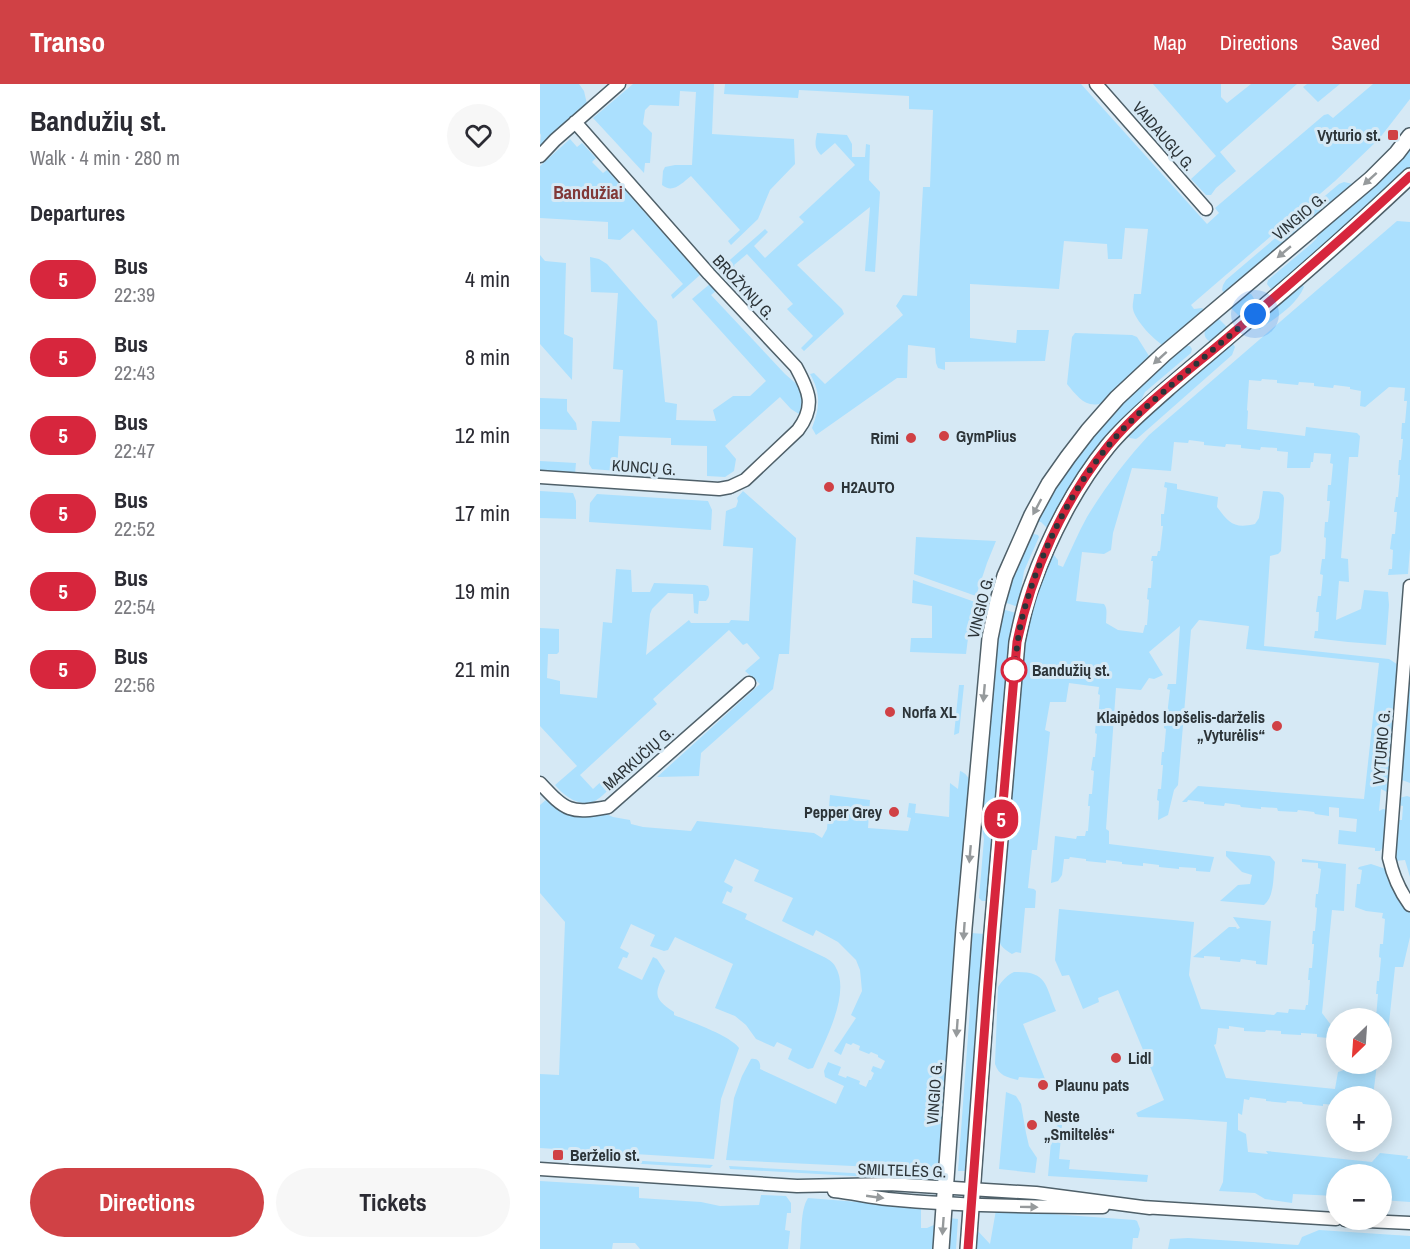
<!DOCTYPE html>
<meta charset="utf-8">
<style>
body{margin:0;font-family:"Archivo Narrow",sans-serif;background:#f7f7f7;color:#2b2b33;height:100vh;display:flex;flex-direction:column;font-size:22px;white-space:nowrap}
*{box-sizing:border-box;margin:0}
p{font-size:20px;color:#7c7c81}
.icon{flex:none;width:33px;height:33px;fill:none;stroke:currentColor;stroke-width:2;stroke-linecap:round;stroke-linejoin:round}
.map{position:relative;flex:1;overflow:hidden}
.drawer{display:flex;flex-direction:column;background:#fff;width:540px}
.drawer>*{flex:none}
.badge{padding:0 12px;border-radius:20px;font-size:21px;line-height:39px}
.needle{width:39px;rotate:205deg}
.buttons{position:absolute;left:786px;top:924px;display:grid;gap:12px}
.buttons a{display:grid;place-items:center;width:66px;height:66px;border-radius:50%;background:#fff;box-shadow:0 3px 15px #0003;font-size:30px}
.you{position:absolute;width:30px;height:30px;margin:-15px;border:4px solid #fff;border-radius:50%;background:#1a73e8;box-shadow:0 0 0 9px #1a73e833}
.map>.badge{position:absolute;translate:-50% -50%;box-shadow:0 0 0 3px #fff}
h2{padding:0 30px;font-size:22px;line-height:54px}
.round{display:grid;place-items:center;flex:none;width:63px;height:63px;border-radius:32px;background:#f7f7f7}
.overview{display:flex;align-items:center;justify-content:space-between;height:102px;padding:0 30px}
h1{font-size:28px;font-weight:700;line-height:45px}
.button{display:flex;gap:12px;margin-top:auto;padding:12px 30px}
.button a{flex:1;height:69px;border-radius:36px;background:#d04145;color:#fff;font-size:24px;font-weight:700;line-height:69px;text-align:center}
.button a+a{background:#f7f7f7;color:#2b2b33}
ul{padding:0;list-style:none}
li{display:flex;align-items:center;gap:18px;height:78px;padding:0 30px}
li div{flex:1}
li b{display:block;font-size:22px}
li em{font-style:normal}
li .badge{min-width:66px;font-weight:700;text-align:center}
header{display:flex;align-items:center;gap:36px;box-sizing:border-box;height:84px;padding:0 30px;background:#d04145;color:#fff}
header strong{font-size:28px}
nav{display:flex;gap:33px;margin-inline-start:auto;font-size:21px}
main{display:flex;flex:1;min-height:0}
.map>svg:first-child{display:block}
.green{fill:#abe0fe}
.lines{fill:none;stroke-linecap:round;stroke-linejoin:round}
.minor-casing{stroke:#4f6069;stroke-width:15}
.major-casing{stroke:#4f6069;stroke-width:18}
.minor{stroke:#fff;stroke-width:12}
.major{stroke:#fff;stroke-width:15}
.oneway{fill:#969a9c}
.line-casing{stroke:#fff;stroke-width:14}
.line{stroke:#d7263d;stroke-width:9}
.walk{stroke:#2c3438;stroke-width:6;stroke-dasharray:0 10.8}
.poi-dot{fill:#d04145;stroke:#d6e9f5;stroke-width:2}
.stop-dot{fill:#fff;stroke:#d7263d;stroke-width:3}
.labels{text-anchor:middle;stroke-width:6;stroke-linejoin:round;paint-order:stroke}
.poi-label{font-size:16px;font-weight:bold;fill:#2c3438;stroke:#d6e9f5;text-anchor:start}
.street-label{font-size:16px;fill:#2c3438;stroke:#d6e9f5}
.stop-label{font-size:16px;font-weight:bold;fill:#2c3438;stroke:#d6e9f5;text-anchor:start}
.neighbourhood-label{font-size:18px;font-weight:bold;fill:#813938;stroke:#d6e9f5}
</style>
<header>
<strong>Transo</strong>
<nav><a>Map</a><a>Directions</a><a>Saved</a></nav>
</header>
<main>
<section class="drawer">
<div class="overview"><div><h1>Bandužių st.</h1><p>Walk · 4 min · 280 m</p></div><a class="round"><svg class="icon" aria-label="heart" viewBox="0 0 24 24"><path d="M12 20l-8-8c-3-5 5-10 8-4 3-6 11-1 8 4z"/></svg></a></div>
<h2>Departures</h2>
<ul>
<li><span class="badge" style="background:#d7263d;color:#fff">5</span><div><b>Bus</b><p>22:39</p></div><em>4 min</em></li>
<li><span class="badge" style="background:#d7263d;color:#fff">5</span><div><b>Bus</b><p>22:43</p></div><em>8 min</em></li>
<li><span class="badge" style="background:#d7263d;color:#fff">5</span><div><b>Bus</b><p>22:47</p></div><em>12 min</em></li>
<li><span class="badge" style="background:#d7263d;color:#fff">5</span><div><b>Bus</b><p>22:52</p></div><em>17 min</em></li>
<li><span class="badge" style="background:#d7263d;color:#fff">5</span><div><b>Bus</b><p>22:54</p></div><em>19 min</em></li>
<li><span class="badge" style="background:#d7263d;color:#fff">5</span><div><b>Bus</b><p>22:56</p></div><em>21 min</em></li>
</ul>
<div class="button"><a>Directions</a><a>Tickets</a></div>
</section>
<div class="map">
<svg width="870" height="1165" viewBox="0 0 870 1165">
<rect width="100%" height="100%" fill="#d6e9f5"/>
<path class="green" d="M0 0H39L44 7 47 20 0 62 1 51 0 49Z
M93 0H174L172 50 254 55 255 80 230 106 218 135 191 161 188 157 200 146 151 92C142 99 133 110 122 101L123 87 125 83 135 81H152L156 8 140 7 139 22 110 21 105 26 103 40 112 49 110 79H105L104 89 53 34Z
M185 0H541L667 140 679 129 675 124 784 31 788 30 793 34 833 0H870V15L839 55 795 97 651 221 654 225 662 224 666 227 625 262C616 259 594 235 593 225 592 221 594 215 594 210H601L608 145 585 144 582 175H568L567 160 524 157 519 205 430 200V254L476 259 477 246H509L505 277 405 278V286L398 284 396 279 395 264 368 261 367 294H357L276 351 272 344C280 324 281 309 270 290L274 289 285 300 363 231 356 222 363 211 377 212 383 103H390L393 26 369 25V12L259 6 258 14 184 10Z
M613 0H681V13L687 19 711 0H757L680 68 696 87 676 104 671 111H666L651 95 676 72Z
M767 0H800L778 18 763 3Z
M277 49 307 51 312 60V73H325L326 60 330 61 329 96 340 108 335 188 325 187 330 123 257 181 302 225 304 230 264 267 261 264 273 252 247 225 253 220 207 170 194 181 196 185 190 191 195 196 191 198C187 193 179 189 183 182L225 145 228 148 214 162 225 174 264 138 259 133 315 81 295 59 281 71C274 64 275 59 277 49Z
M30 55 37 63 42 59 56 74 52 78 63 89 67 86 160 191 133 215 131 211 143 200 93 145 80 156 68 155V138L0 134V82Z
M870 61V84L851 104 735 204 731 205 727 200 728 196 771 160 776 155 781 146Z
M804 98 813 100 685 210 682 206 683 201 686 196 799 100Z
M857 137 870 138V465L868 490 848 491 849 485H852L853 466 850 465 852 450H855L857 428H854L856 413H858L860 391H858L859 376H861L863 355H861L862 339H865L867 317H864L865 304 849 303 825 323 820 322 821 307 810 305V303L794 301 793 304 774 302V299L759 298 758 301 737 299V296L722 295 721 297 709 296 707 326 708 327 707 345 765 352 766 343 817 349 820 352 818 373H809L801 474 808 475 809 498 799 497 796 536 821 525 824 506 848 508 849 521 846 561 808 558 774 554 775 547H778L779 528H776L778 512H781L783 491 780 490 782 475H785L786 454 784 453 785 438H788L790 417H787L788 401H791L793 380 790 379 791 370 774 369 773 378H771L770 384H747L748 368 737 367V364L721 363 720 366 701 364V361L686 360 685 363 664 361V358L649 356 648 359 634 358 631 387 592 384 573 449 571 466 564 470 542 468 536 517 564 520C568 525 566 532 566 539L578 546 603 549 605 541H607L609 516 607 515 608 504H611L613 477H611L612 472H617L618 467H620L623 442H621V430H624L627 404 624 403 625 398 637 400V405L678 413 677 423C689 439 694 445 715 440L719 434 723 407 739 408 743 411 744 414 741 467 738 470 730 472 724 562 849 575 860 582 850 707 847 708 841 705 839 727 843 725 848 726 845 761 840 767H835V764L798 760 799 746 816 748 817 735 799 733V724L789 723V732L775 730 774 728 758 726 757 728 738 727 737 724 721 723V725L701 723 700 721 685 719 684 722 664 720V718L648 716 647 718H642L658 702 824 715 839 579 706 565 709 542 659 536 651 546 638 701 634 706 628 731 618 736 619 717 617 716 618 705H621L623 681H621L622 668H624L626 645 624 644 625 631H627L630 606 627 605 628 600H636L640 542 609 568 623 591 614 595 609 594 601 606 576 604 566 745 569 747V760L674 773 670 788 656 787V784L639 783V785L619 783V781L603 779V782L582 780V778L566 776V779L546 777V775L530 773 529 775H524L522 791 518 797 511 799 515 752 536 755 537 752H545L546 747H548L550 722H548L549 710H552L554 687 551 686 553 673H555L557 650 555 649 556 637 558 636 560 611 558 610 559 603 529 599 526 618H510L505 646 510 648 497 766H492L488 804 494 805 496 807 495 824H485L481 869 476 868 472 870C465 866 461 863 458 855L485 547 493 518 513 470 518 476V481L523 483C531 466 538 449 547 433 565 403 586 376 609 351Z
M0 171 5 177 26 179 24 250 33 254 32 296 0 260Z
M50 173 59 175 67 180 117 237 125 318 137 320 136 336 176 337 173 326 193 312H210L226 297 152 215 171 199 177 206 171 211 245 290 260 303 265 314V329L259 330 251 325 240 313 185 362 196 375 194 387 185 393 167 392V362L131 361V354L79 352 77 387 52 385 49 380 52 337 80 338 83 286 73 285 78 209 51 208Z
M761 198 764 203C756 222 735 234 720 245L713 244 711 242Z
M707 210H711C721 223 710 226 700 233L690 223Z
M677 233 688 244 674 257H669C658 249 670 239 677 233Z
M535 249 592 251 597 253 609 272 610 275 562 319C546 325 537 312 527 300L532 253Z
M692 258 695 263 692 271 599 353 596 355 590 354 587 351 612 327Z
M644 262H650L652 265 651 269 605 308 598 322 509 446 501 438H495L539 364 589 309Z
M0 314 27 315V327L36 339 37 346 0 345Z
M0 377 36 379 35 390 0 388Z
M0 407 33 409 36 417V435L0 434Z
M203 407 256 454 249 570H239L233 605 161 669 159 692 117 693 220 600 205 587 220 574 207 559 203 561 189 546 113 615 117 620 40 691 53 705 67 692 74 700C68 706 62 713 55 717 40 724 24 712 15 701L37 682 0 642V544L19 545V568L17 570H8L7 594 20 597V610L57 614 63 538 72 539 76 485 91 486 92 508H110L114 499 165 501 168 502C170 508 170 512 166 517H159L158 530 154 529 153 510 128 509 112 525 110 530 106 571 149 536 151 539H189L191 536 209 537 213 464 183 462 186 427 196 423 198 417 197 414Z
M57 410 168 417 172 426 171 446 49 438 50 419Z
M494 450 498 451 499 453 484 487 478 523 464 518 476 482 490 451Z
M376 453 456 457 447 479 436 512 374 490Z
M373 496 435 518 429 546 426 570 370 568 371 554H392V522L372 519Z
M462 525 476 529 448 814 446 817H442L439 814 444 755 440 733 454 564Z
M870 579V699L862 696 860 693Z
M419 601H424L419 649 414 651Z
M420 687C426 689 428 693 431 699L400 1077 398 1086 186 1076 194 1014 202 992 211 975C218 974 221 978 220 985L296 1020 304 1002 285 993 284 987 288 978 301 983 298 991 306 994 307 992 320 997 319 1000 326 1003 329 996H331L334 989 331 987 333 982 341 985 345 977 338 973V971L331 968 329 970 319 966 320 962 313 959 311 961 306 959 301 971 294 967 316 934 311 931 322 907 320 886 316 876 298 858 276 846 273 852 242 837 253 814 214 797 219 786 195 775 184 798 193 803 191 809 187 807 182 819 207 830 205 835 284 873C288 875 293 878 295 882 312 909 284 958 273 984L268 985 248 975 252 965 237 958 234 963 216 955 206 941 195 932 175 924 193 880 135 853 128 866 124 867 110 862 115 851 91 840 80 864 89 869 87 874 83 873 78 884 102 896 113 873 117 875 125 887C115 909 112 914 134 928V931C149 937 191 952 199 964L181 1015 174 1075 0 1064V990L19 991 25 838 0 809V721L7 715C12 719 17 725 22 728 35 734 49 732 62 728L73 733 90 736 91 740 103 743 151 747 157 737 274 749 282 754 287 745 290 711 330 716 328 744 368 747 371 734 367 733 369 719 376 720 375 729 409 733 410 699 418 705Z
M867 712 870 713V793L865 776 855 777 857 736H862L863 722 858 721 859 714Z
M686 767 730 772 735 778C733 791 735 812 724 821L680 817 698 801 710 800 712 791 702 788 686 772Z
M762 775 806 780 804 827 792 826 782 929 791 941 789 954 777 953V950L761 949V951L741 950V947L726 946 725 948 704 947V944L689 942V945L678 944 676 960 674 961 686 994 795 1005 798 988 816 982H829L830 980H837L833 1012H796V1021L783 1020V1022L763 1020 762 1018 747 1017 746 1019 726 1017V1015L710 1013 709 1016 704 1015 702 1031 698 1029V1046L706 1050 708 1068 728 1070 726 1067 832 1078 840 1069 868 1072 867 1075H870V1118L842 1116V1090H796V1112L753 1110 752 1119 725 1115 715 1109 679 1107 683 1098 687 1038 647 1035 598 1033 596 1029 624 1016 578 906 558 914 559 918 543 925 529 891 522 892 515 876 519 825 654 838 649 891 661 925 734 931 737 928 748 929 749 925 765 926 766 921H768L770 896H768L769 884H772L774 860H772L773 847H775L777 824 775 823 776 810H778L781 785 778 784V779L762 778Z
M831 780 846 785 855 808 870 828V853L863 883H855L846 967 842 970V934H834H836L838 910H836L837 897H839L841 874 839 873 840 860H843L845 835 842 834 843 829 826 827 815 823 817 800H820L822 786 818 785 819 783Z
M693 833 731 837 727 881 716 880V877L701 875 700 878 680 876V873L664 872V874L653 873 689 843H696L697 845 700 844Z
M431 849 445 850 426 1087H418L430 925 428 887Z
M474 888C507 887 505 900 516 927L483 940 505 995 479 993 478 996C467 993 459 992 455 980L458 903C462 897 467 891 474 888Z
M466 1008 476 1012 481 1020 486 1049 489 1062 497 1074 495 1089 459 1085Z
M518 1041H522L519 1075 530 1076 529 1085 608 1091 607 1098 508 1092 512 1046Z
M86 1076 173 1081 170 1084 86 1079Z
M189 1082C254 1086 318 1089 383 1093V1096L190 1085Z
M0 1097 99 1103V1114L161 1118 180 1122 219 1121 221 1111 246 1112 251 1119V1129H247L245 1146 250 1147 248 1165H100L95 1159H73L72 1165H0Z
M268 1114 381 1123V1144H387L396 1140 394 1165H260C262 1151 260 1126 268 1114Z
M456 1126 595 1136 597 1137 600 1145 598 1154H593L592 1165H434L436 1145 450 1160Z
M409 1134 418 1135 416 1165H407Z
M779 1146 870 1152V1165H628L630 1155 648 1154 758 1161 759 1160 762 1153Z"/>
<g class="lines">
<g class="minor-casing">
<path id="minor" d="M556 0 666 125
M0 72 15 56 79 0
M0 393 179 405 190 403 205 396 258 346C276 322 269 307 256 283L169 190 35 38
M870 502 849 774C853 792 859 806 870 821
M0 699C26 727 30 730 68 723L209 599
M0 1085 257 1102 349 1100 496 1109 610 1124
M294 1107C312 1109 330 1113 348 1115 420 1122 492 1123 563 1123
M602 1123 796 1135
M805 1136 870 1139"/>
</g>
<g class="major-casing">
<path id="major" d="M401 1165 424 844 450 554 457 520 465 492 492 431 509 400 528 373 548 347 577 314 624 270 831 95 857 69 870 52
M428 1165 447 906 477 558C481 539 485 519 492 501 509 453 536 401 568 362 585 341 607 323 627 305 650 285 673 266 696 246 756 197 814 145 870 92"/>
</g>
<use href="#minor" class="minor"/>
<use href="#major" class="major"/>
</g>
<defs><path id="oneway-solid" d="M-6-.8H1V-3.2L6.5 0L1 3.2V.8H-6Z" transform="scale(1.5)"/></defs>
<g class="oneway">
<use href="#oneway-solid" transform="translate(830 95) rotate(138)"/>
<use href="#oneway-solid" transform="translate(744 168) rotate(140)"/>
<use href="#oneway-solid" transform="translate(620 274) rotate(138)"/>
<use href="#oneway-solid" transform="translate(497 423) rotate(118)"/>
<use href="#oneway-solid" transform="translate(444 609) rotate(95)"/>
<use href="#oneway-solid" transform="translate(430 770) rotate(95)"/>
<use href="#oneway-solid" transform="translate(424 847) rotate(94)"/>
<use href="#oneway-solid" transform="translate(417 944) rotate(94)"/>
<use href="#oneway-solid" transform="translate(335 1113) rotate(8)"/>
<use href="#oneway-solid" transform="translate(489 1123) rotate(1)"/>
<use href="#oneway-solid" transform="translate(403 1142) rotate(94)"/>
</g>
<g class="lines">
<g class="line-casing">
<path id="line" d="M428 1165 452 846 477 558C492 488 523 417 568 362 601 322 647 288 686 255 748 202 810 148 870 92"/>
</g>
<use href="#line" class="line"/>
<path class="walk" d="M474 586C477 566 478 547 484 527 499 471 531 406 569 361 586 340 607 322 628 304 657 279 686 255 715 230"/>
</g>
<g class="poi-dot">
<rect x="847" y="45" width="12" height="12" rx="3"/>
<circle cx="404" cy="352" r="6"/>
<circle cx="371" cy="354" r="6"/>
<circle cx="289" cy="403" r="6"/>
<circle cx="350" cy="628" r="6"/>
<circle cx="737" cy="642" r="6"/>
<circle cx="354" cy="728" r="6"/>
<circle cx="576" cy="974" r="6"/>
<circle cx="503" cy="1001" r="6"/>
<circle cx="492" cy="1041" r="6"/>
<rect x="12" y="1065" width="12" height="12" rx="3"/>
</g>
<circle class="stop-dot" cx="474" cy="586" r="12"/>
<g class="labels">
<g class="poi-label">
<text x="841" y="57" text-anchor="end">Vyturio st.</text>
<text x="416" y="358">GymPlius</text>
<text x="359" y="360" text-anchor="end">Rimi</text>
<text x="301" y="409">H2AUTO</text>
<text x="362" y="634">Norfa XL</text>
<text x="725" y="639" text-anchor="end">Klaipėdos lopšelis-darželis<tspan x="725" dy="18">„Vyturėlis“</tspan></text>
<text x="342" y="734" text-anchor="end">Pepper Grey</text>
<text x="588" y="980">Lidl</text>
<text x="515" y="1007">Plaunu pats</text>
<text x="504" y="1038">Neste<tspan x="504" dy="18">„Smiltelės“</tspan></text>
<text x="30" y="1077">Berželio st.</text>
</g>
<g class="street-label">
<text transform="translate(624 52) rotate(49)" y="6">VAIDAUGŲ G.</text>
<text transform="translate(759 132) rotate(-40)" y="6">VINGIO G.</text>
<text transform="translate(204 203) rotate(47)" y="6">BROŽYNŲ G.</text>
<text transform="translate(104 383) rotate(4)" y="6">KUNCŲ G.</text>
<text transform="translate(440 523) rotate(-76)" y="6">VINGIO G.</text>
<text transform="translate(841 663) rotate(-85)" y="6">VYTURIO G.</text>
<text transform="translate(98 674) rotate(-41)" y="6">MARKUČIŲ G.</text>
<text transform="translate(394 1009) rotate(-86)" y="6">VINGIO G.</text>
<text transform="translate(362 1086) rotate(2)" y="6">SMILTELĖS G.</text>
</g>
<g class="stop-label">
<text x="492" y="592">Bandužių st.</text>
</g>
<g class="neighbourhood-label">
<text x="48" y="115">Bandužiai</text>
</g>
</g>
</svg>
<div class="buttons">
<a><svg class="needle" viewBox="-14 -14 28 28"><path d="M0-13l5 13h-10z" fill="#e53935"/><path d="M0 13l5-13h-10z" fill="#7c7c81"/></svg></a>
<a>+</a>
<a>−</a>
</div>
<div class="you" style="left:715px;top:230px"></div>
<b class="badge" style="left:461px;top:735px;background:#d7263d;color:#fff">5</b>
</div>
</main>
